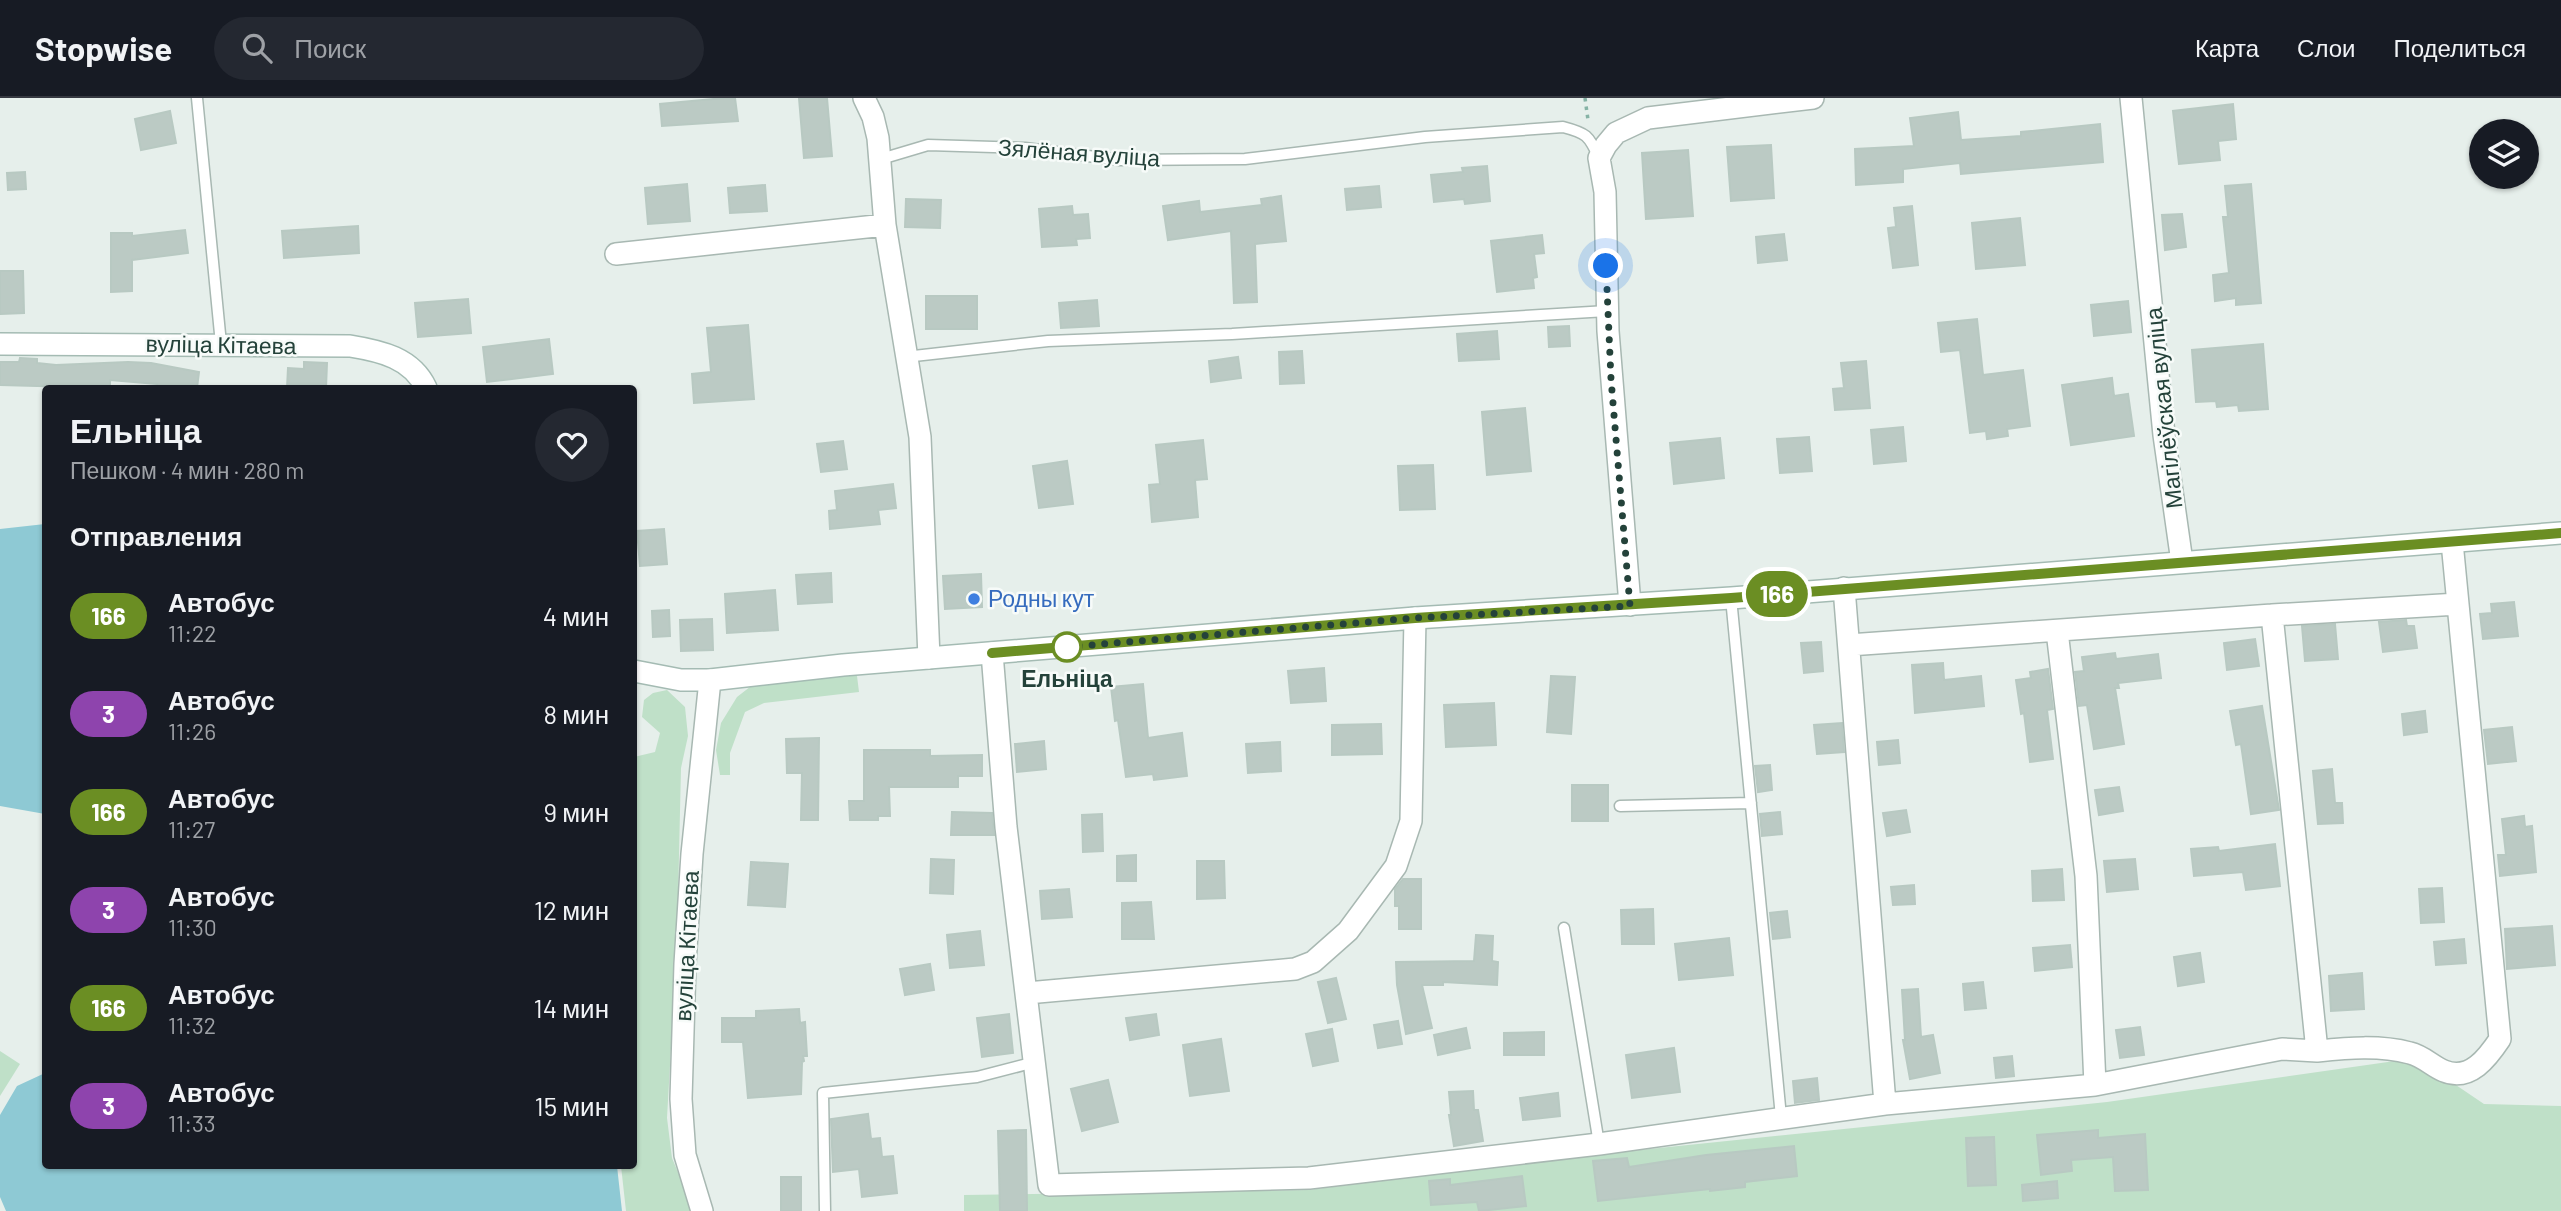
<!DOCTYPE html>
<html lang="ru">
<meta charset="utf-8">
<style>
body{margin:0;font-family:Barlow,sans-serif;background:#242831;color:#f1f3f6;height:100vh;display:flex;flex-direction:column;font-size:26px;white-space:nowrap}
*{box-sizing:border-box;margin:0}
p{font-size:23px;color:#9ea1a6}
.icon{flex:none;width:38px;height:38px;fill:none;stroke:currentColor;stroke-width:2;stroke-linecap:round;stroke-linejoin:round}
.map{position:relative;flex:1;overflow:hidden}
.side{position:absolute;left:42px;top:287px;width:595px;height:784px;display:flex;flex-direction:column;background:#171b24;border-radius:7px;box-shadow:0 2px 5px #0004}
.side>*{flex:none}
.badge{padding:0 14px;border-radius:23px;font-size:24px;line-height:46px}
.buttons{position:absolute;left:2469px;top:21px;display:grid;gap:14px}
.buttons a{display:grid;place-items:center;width:70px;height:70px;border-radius:50%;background:#171b24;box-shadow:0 2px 5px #0004;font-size:35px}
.you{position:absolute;width:35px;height:35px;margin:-18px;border:5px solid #fff;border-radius:50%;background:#1a73e8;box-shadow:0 0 0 10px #1a73e833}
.map>.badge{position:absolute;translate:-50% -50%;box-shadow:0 0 0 4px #fff}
h2{padding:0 28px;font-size:26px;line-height:63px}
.round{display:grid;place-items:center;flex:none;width:74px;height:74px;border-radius:37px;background:#242831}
.headline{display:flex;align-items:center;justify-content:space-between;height:119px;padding:0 28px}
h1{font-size:33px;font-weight:800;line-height:52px}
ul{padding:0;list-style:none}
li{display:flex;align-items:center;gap:21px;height:98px;padding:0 28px}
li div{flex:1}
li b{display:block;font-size:26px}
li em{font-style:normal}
li .badge{min-width:77px;font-weight:700;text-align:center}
header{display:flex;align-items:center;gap:42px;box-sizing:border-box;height:98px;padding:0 35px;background:#171b24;border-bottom:2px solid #363941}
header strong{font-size:33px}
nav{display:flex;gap:38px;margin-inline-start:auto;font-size:24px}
.search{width:490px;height:63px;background:#242831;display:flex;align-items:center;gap:18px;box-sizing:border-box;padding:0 24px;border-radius:38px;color:#9ea1a6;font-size:26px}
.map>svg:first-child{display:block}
.green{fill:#bfe0c8}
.water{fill:#8ec9d4}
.building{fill:#bbcac4;stroke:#b8c9c2;stroke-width:2}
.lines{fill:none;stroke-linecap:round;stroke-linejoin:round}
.service-casing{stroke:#a8b8b2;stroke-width:13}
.minor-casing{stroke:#a8b8b2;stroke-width:24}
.secondary-casing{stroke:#a4bbb3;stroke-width:24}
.path{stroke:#86b3a5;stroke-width:3.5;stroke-dasharray:3.5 5;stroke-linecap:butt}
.service{stroke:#fff;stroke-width:10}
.minor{stroke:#fff;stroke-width:21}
.secondary{stroke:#fff;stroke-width:21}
.line-casing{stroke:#fff;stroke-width:16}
.line{stroke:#6b8e23;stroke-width:10}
.walk{stroke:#24423a;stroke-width:7;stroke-dasharray:0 12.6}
.shop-dot{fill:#3f7fe0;stroke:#f7fbf9;stroke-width:2.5}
.stop-dot{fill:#fff;stroke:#6b8e23;stroke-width:3.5}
.labels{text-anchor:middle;stroke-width:5;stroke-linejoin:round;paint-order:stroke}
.street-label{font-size:23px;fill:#24423a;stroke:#f7fbf9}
.shop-label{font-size:23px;fill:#366cbe;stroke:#f7fbf9;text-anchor:start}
.stop-label{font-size:23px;font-weight:bold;fill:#24423a;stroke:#f7fbf9}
</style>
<header>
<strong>Stopwise</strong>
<div class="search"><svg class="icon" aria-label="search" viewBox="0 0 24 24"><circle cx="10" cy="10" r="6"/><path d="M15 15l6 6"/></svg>Поиск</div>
<nav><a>Карта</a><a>Слои</a><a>Поделиться</a></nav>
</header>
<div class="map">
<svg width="2561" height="1113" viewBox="0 0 2561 1113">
<rect width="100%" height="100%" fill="#e6efeb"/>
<path class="green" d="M846 574 857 578 859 594 764 605 745 614 730 655V677H720L716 652 721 625 737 599 755 585Z
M667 592 685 609 688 638 681 670 677 844 667 1020 672 1060 694 1113H626L621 1068H634V659L655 654 660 635 642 619 644 602 653 595Z
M0 953 20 966 0 998Z
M2416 960 2484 1006 2561 1008V1113H964V1097L1308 1092 1601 1056 2107 1004Z"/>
<path class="water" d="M45 426H46L45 716 0 708V431Z
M45 975 46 1068H617L622 1113H6L0 1099V1017L17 988Z"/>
<path class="building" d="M724 0H735L738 23 662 28 660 6Z
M799 0H827L832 58 804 60Z
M2233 6 2236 41 2218 43 2220 62 2179 66 2173 13Z
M170 13 176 45 141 52 135 21Z
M1958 14 1961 42 2021 38V34L2100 26 2103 64 1961 76 1960 65 1903 71V84L1856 87 1855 51 1914 48 1910 20Z
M1771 47 1774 100 1731 103 1727 49Z
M1688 52 1693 118 1646 121 1642 55Z
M1487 68 1490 103 1465 106 1464 101 1434 104 1431 77 1463 74 1462 70Z
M25 74 26 91 8 92 7 75Z
M687 86 690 123 648 126 645 90Z
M2251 86 2261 205 2236 207V200L2215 203 2213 177 2229 175 2223 119H2228L2225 88Z
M765 87 767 113 730 115 728 90Z
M1379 88 1381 109 1347 112 1345 91Z
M1281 98 1286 143 1255 146 1257 204 1234 205 1231 133 1168 142 1163 108 1199 103 1200 114 1262 107 1261 101Z
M906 101 941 102 940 130 905 129Z
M1072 108 1073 117 1088 116 1090 140 1076 141 1077 147 1042 149 1039 111Z
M1912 108 1918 167 1893 170 1888 130 1896 129 1894 110Z
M2182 116 2186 149 2165 152 2162 117Z
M2020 120 2025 167 1976 171 1972 125Z
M358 128 359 155 284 160 282 133Z
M185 132 188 155 132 162V193L111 194V135H132V138Z
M1784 136 1787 162 1758 165 1756 139Z
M1542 137 1544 155 1534 156 1537 179 1533 180 1534 190 1497 194 1491 143Z
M0 173H23L24 215 0 216Z
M926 198H977V231H926Z
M468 201 471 235 418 239 415 205Z
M1097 202 1099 228 1061 230 1059 205Z
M2128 203 2131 234 2094 238 2091 207Z
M1977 221 1983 277 2023 272 2030 328 2007 331 2008 338 1987 341 1986 333 1970 335 1960 252 1941 254 1938 225Z
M748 227 754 301 694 305 692 276 711 274 707 230Z
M1569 228 1570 248 1549 249 1548 229Z
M1497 233 1499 261 1459 263 1457 236Z
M549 241 553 276 487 284 483 249Z
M2263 246 2268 311 2239 313 2238 307 2217 309 2216 303 2196 304 2192 252Z
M1302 253 1304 285 1280 286 1279 254Z
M1238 259 1241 280 1211 284 1209 263Z
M20 260 37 261V265L56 267 128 264 151 265 199 274 197 290H156L157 286 110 282V290L0 287V264H19Z
M1866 263 1870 310 1835 312 1833 291 1844 290 1841 265Z
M304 264 327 265 326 290H287L288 270 304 271Z
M2112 280 2114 298 2128 296 2134 338 2071 347 2062 287Z
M1525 310 1531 373 1487 377 1482 314Z
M1903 329 1906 363 1874 366 1871 332Z
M1809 339 1812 373 1780 375 1777 341Z
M1720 340 1724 380 1674 386 1670 345Z
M1203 342 1207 381 1195 382 1198 419 1152 424 1149 387 1160 386 1156 347Z
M843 343 847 371 821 374 817 346Z
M1067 363 1073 406 1039 410 1033 368Z
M1433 367 1435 411 1400 412 1398 368Z
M893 386 896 410 878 412 880 426 830 431 829 413 837 412 835 393Z
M664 431 667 466 640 468 637 433Z
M831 475 832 504 798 506 796 477Z
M981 476 982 509 945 511 943 478Z
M775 492 778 532 727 535 725 496Z
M2514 504 2518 538 2483 541 2480 516 2492 515 2491 506Z
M669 512 670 538 653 539 652 513Z
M712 521 713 552 681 553 680 522Z
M2406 522 2407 528H2414L2417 550 2383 554 2379 524Z
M2335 526 2338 561 2305 563 2302 528Z
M2255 541 2259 568 2227 572 2224 545Z
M1821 544 1823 573 1804 575 1801 545Z
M2115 555 2116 561 2158 556 2161 580 2118 585 2119 590H2115L2124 646 2094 651 2087 607 2079 608 2075 574 2084 573 2082 559Z
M1943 565 1944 582 1981 578 1984 608 1915 615 1912 567Z
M1324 570 1326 603 1291 605 1288 573Z
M2048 571 2053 611 2047 612 2053 661 2030 664 2024 615 2021 616 2016 582 2031 580 2030 574Z
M1551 578 1575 579 1571 636 1547 634Z
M1143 586 1148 640 1182 635 1187 678 1154 682 1153 676 1126 679 1118 622 1115 623 1111 589Z
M1494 605 1496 647 1446 649 1444 607Z
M2262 608 2279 712 2251 716 2241 646 2236 647 2230 613Z
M2425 613 2427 634 2404 637 2402 616Z
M1842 625 1844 654 1817 656 1814 627Z
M1381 626 1382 656 1332 657V627Z
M2512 629 2516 663 2488 666 2484 632Z
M819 640 818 722H801L802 675H787L786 641Z
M1898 642 1900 665 1879 667 1877 644Z
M1044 643 1046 671 1017 674 1015 646Z
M1280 644 1281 673 1248 675 1246 646Z
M864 652H930V658L982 657V678H958V689H889L890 718H878V722H850L849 703H864Z
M1770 667 1772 692 1758 694 1755 668Z
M2332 671 2335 705H2342L2343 725 2318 726 2313 673Z
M1572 687H1608V723H1572Z
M2119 689 2123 713 2099 717 2095 692Z
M1906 712 1910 734 1887 738 1883 715Z
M952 714 992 715 994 737H951Z
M1780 714 1782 736 1762 738 1760 716Z
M1102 716 1103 753 1083 754 1082 717Z
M2524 718 2525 729 2532 728 2536 774 2500 778 2498 757H2506L2502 721Z
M2275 746 2280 788 2246 792 2243 774 2194 778 2191 751 2218 749 2219 753Z
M1136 757V783H1117V758Z
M931 761 954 762 953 796 930 795Z
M2135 761 2138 791 2107 794 2104 763Z
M1197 763H1224L1225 800 1197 801Z
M751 764 788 766 785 809 748 807Z
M2062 771 2064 802 2033 803 2032 773Z
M1403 781H1421V831H1399V808H1395V791Z
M1914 787 1915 806 1893 807 1891 789Z
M2442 790 2444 824 2421 825 2419 791Z
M1069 791 1072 819 1042 821 1040 793Z
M1151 804 1154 841H1122V805Z
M1653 811 1654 846H1622L1621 812Z
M1787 813 1790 839 1773 841 1770 815Z
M2552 828 2555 867 2507 871 2505 831Z
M980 833 984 867 950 870 947 837Z
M1476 837 1493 838 1492 863 1498 864 1497 887 1443 884V887H1422L1432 930 1406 936 1397 887 1396 864 1474 863Z
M1729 840 1733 877 1679 882 1675 846Z
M2464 841 2466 865 2436 867 2434 844Z
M2070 847 2072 869 2035 873 2033 850Z
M2200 855 2204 884 2178 888 2174 859Z
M930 866 934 892 905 897 900 871Z
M2362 875 2364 911 2331 913 2329 878Z
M1336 880 1346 921 1328 925 1318 884Z
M1983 884 1986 910 1965 912 1963 886Z
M1918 891 1921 939 1933 937 1940 975 1910 981 1903 942H1905L1902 892Z
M799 911 800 925 805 924 807 958H803L804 963 802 964 801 996 748 1000 743 944H722V920H756V913Z
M1009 916 1013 955 982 959 977 920Z
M1156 916 1159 937 1130 942 1126 920Z
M1398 923 1402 946 1378 950 1374 927Z
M2140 929 2144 957 2120 960 2116 932Z
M1466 930 1470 950 1438 957 1434 937Z
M1332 931 1338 963 1313 968 1306 936Z
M1544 934V957H1504V935Z
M1221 941 1229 993 1190 998 1183 947Z
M1674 950 1680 994 1632 1000 1626 957Z
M2012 958 2014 978 1996 980 1994 960Z
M1817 980 1819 1002 1795 1005 1793 983Z
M1108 982 1118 1024 1082 1033 1071 991Z
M1473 993 1474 1012H1478L1483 1043 1454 1048 1449 1017H1451L1449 994Z
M1558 995 1560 1018 1523 1022 1520 1000Z
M868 1016 871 1041 880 1040 882 1059 893 1058 897 1095 862 1099 859 1071 833 1074 831 1021Z
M1026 1032 1027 1113H1000L998 1033Z
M2098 1032V1040L2145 1036 2148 1092 2115 1093 2113 1059 2071 1062 2072 1073 2041 1077 2037 1037Z
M1994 1039 1996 1087 1968 1088 1966 1040Z
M1794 1048 1797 1078 1745 1084V1089L1710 1093V1091L1598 1103 1593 1063 1627 1060 1629 1069 1706 1057Z
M1522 1078 1526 1108 1479 1113 1477 1104 1431 1107 1429 1083 1450 1081V1087Z
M781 1079H801V1113H781Z
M2057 1083 2058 1100 2023 1103 2022 1087Z"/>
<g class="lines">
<g class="service-casing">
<path id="service" d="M197 0 221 246
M881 61 928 47 1025 50 1119 62 1245 61 1425 39 1563 29C1586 35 1589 37 1599 60
M905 259 1048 243 1232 236 1607 213
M1731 500 1781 1019
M1620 708 1751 705
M1564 830 1599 1046
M825 1113 823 995 977 979 1035 964"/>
</g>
<g class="minor-casing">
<path id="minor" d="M864 0 873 19 878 40 885 127 920 339 929 560
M2131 0 2164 337 2182 464
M616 156 885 127
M1844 490 1885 1006
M1630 507 1608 233 1605 94 1599 60 1606 47 1616 35 1648 20 1813 0
M2057 533 2086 778 2095 987
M1849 547 2272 517 2458 506
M992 555 1006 729 1049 1087 1309 1080 1599 1046 1885 1006 2095 987 2282 951 2317 953 2272 517
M1027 895 1295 871 1313 864 1348 833 1396 768 1411 723 1415 520
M2317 953C2348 950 2379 947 2410 955 2423 958 2432 968 2444 973 2470 984 2488 959 2500 941L2452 444
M702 1113 685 1057 681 1001 685 866 692 756 710 582"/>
</g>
<g class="secondary-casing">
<path id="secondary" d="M0 246 350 248C381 253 412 260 426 290
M634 573 681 582H710L843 567 1415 520 1731 500 2561 435"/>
</g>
<path class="path" d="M1585 0 1588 22"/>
<use href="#service" class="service"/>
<use href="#minor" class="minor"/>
<use href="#secondary" class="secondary"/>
</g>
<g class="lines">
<g class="line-casing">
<path id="line" d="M992 555 1415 520 1731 500 2561 435"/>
</g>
<use href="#line" class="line"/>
<path class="walk" d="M1067 549 1415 520 1630 508 1611 281 1606 168"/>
</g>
<circle class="shop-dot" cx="974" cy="501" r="7"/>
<circle class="stop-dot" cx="1067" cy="549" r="14"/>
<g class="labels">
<g class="street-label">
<text transform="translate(1079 55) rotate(4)" y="8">Зялёная вуліца</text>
<text transform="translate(221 247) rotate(1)" y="8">вуліца Кітаева</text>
<text transform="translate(2164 310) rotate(-96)" y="8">Магілёўская вуліца</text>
<text transform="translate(687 848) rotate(-87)" y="8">вуліца Кітаева</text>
</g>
<g class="shop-label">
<text x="988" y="509">Родны кут</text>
</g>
<g class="stop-label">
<text x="1067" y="589">Ельніца</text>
</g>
</g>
</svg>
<div class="buttons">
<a><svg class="icon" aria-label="layers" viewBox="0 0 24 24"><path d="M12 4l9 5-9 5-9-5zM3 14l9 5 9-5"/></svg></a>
</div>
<div class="you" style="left:1606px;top:168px"></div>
<b class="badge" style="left:1777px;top:496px;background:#6b8e23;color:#fff">166</b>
<section class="side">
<div class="headline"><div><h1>Ельніца</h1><p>Пешком · 4 мин · 280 m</p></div><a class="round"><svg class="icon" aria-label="heart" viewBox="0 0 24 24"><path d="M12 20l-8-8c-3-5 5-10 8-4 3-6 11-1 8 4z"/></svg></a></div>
<h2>Отправления</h2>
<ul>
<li><span class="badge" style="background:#6b8e23;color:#fff">166</span><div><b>Автобус</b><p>11:22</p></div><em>4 мин</em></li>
<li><span class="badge" style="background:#8e44ad;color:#fff">3</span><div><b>Автобус</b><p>11:26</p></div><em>8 мин</em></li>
<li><span class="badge" style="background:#6b8e23;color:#fff">166</span><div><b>Автобус</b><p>11:27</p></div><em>9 мин</em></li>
<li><span class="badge" style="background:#8e44ad;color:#fff">3</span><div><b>Автобус</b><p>11:30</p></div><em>12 мин</em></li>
<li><span class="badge" style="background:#6b8e23;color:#fff">166</span><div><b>Автобус</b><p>11:32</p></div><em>14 мин</em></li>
<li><span class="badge" style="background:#8e44ad;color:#fff">3</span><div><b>Автобус</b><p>11:33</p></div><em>15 мин</em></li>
</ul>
</section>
</div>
